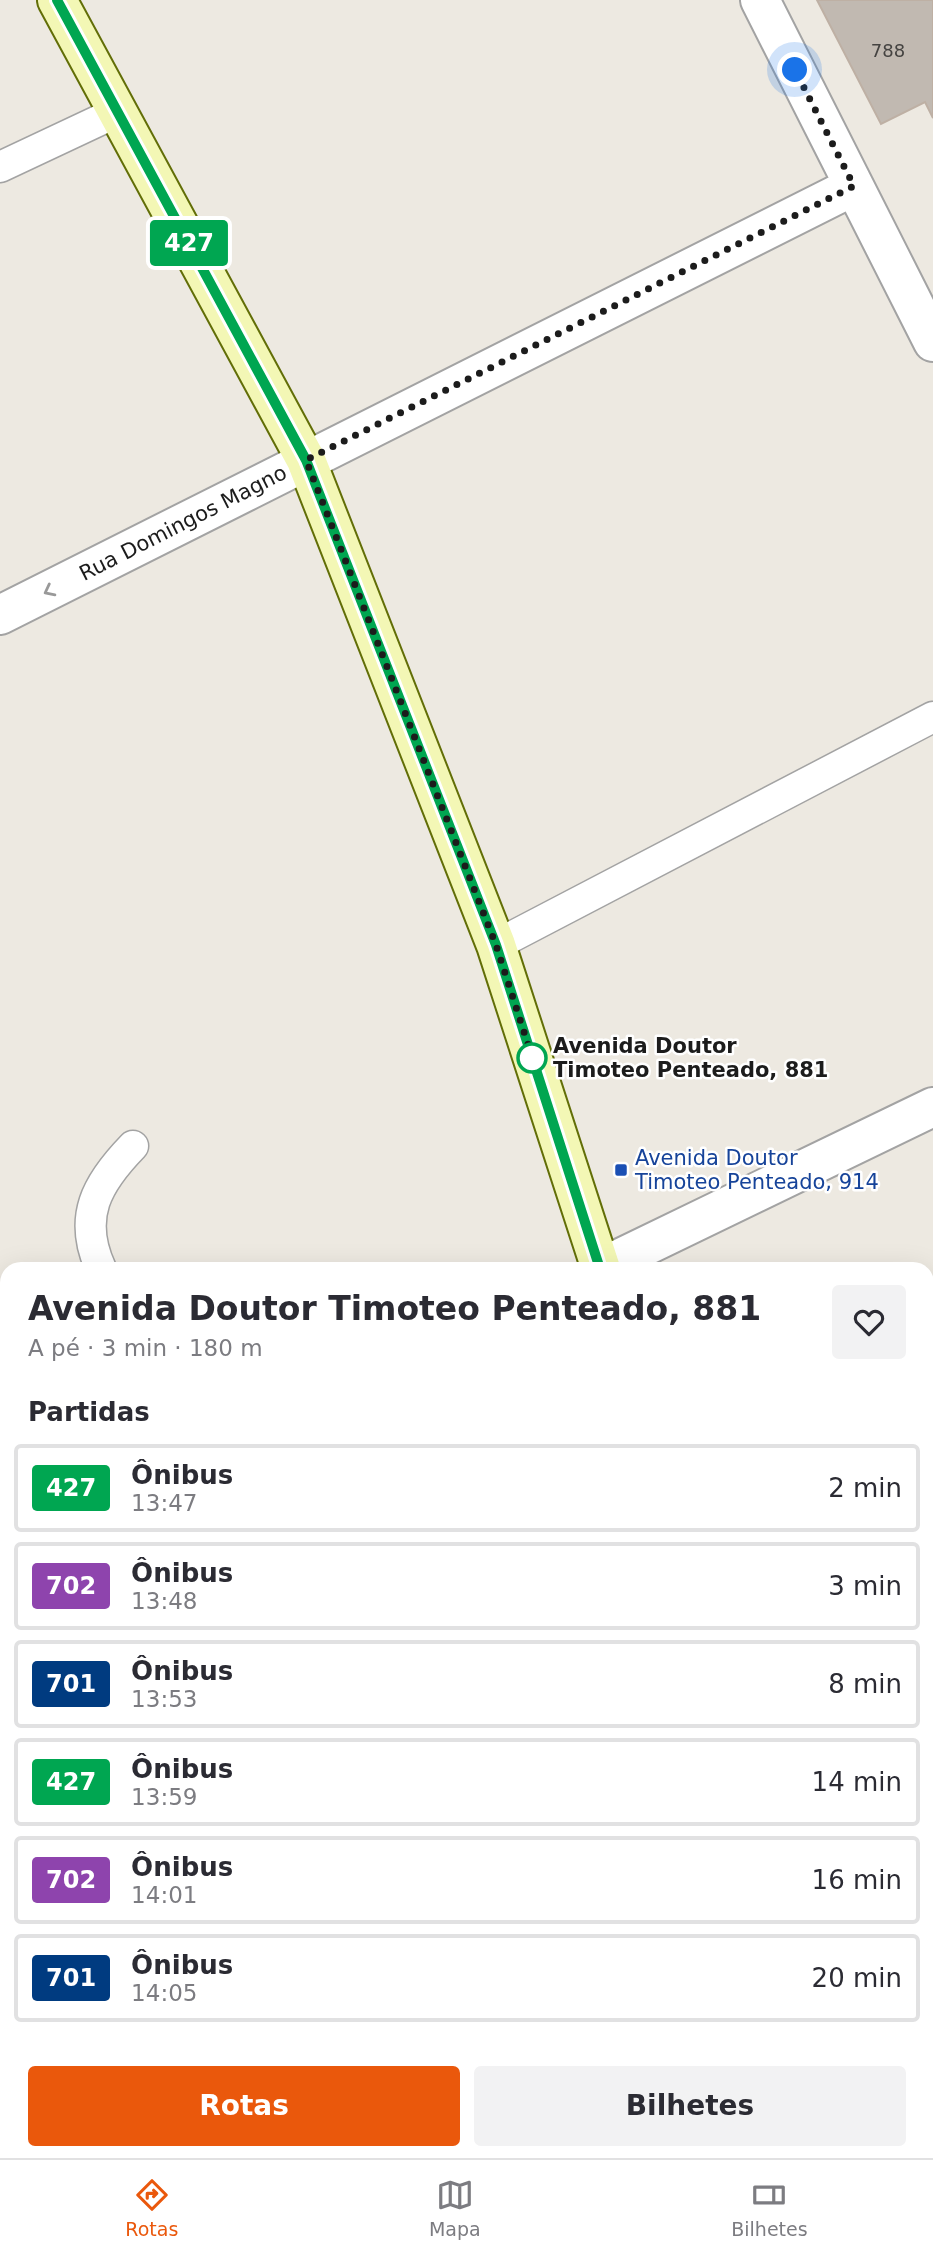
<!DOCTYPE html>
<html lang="pt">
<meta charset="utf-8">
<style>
body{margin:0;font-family:"DejaVu Sans",sans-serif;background:#f2f2f3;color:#2b2b33;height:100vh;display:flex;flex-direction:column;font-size:26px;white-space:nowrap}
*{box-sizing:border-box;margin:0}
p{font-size:23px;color:#7c7c81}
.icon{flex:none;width:38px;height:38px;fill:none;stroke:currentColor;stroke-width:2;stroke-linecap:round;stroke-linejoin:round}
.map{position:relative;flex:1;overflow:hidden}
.details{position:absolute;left:0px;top:1262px;width:934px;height:898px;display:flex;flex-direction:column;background:#fff;border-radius:21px 21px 0 0;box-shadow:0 7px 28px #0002}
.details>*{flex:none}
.badge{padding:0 14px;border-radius:5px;font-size:24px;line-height:46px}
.you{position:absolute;width:35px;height:35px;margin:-18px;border:5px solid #fff;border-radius:50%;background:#1a73e8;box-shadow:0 0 0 10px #1a73e833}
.map>.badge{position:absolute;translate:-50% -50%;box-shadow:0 0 0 4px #fff}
h2{padding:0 28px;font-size:26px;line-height:63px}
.round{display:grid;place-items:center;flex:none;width:74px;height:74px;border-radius:7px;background:#f2f2f3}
.headline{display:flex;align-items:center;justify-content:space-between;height:119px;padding:0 28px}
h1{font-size:33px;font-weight:700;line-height:52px}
.primary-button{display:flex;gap:14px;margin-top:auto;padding:14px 28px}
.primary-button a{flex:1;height:80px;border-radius:7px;background:#ea580c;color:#fff;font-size:28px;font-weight:700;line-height:80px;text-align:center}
.primary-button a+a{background:#f2f2f3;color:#2b2b33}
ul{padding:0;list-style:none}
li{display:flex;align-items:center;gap:21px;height:88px;margin:0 14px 10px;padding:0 14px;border:4px solid #e1e1e2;border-radius:7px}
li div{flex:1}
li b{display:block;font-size:26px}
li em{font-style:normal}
li .badge{min-width:77px;font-weight:700;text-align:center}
.dock{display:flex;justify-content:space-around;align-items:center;height:98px;border-top:2px solid #e1e1e2;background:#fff;font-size:19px;color:#7c7c81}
.dock a{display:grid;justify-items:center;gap:4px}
.dock .active{color:#ea580c}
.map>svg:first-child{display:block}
.building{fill:#c1b9b1;stroke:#beb0a4;stroke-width:2}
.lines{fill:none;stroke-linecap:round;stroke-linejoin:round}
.service-casing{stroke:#a3a3a3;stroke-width:33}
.minor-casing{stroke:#a3a3a3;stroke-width:42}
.secondary-casing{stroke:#626e07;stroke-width:42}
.service{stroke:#fff;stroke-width:30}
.minor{stroke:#fff;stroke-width:38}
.secondary{stroke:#f3f7b5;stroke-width:38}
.oneway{stroke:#999}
.line-casing{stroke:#fff;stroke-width:16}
.line{stroke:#00a651;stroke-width:10}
.walk{stroke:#1c1c1c;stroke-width:7;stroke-dasharray:0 12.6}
.stop-dot{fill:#fff;stroke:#00a651;stroke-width:3.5}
.transit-dot{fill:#1a4fb4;stroke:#fff;stroke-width:2.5}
.labels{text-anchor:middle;stroke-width:5;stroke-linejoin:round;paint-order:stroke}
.number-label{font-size:18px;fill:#454341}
.street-label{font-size:21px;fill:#1c1c1c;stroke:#fff}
.stop-label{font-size:21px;font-weight:bold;fill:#1c1c1c;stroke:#fff;text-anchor:start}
.transit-label{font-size:21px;fill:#164399;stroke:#fff;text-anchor:start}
</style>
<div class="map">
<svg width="933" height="2158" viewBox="0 0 933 2158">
<rect width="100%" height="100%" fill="#ede9e1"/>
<path class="building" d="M817 0H933V118L925 102 881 124Z
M7 1648V1702L0 1689V1651Z
M0 1711 7 1724V1735L0 1739Z
M7 1756V1853L0 1841V1759Z
M7 1856V1897L0 1884V1860Z
M0 2130 7 2143V2152H12L15 2158H0Z
M29 2152H64L67 2158H32Z
M89 2152H124L127 2158H92Z
M154 2152H203L193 2158H157Z
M235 2152H326L329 2158H238Z
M469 2152H543L545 2158H472Z
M543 2152H598L600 2158H545Z
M598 2152H682L671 2158H600Z"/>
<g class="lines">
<g class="service-casing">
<path id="service" d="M0 167 117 112
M496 945 933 717
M101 1269C77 1217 97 1183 133 1146
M0 1443 7 1457"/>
</g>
<g class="minor-casing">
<path id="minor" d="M760 0 933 342
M0 615 854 186
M598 1269 933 1107
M0 1565 7 1562
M928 2090 933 2087
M789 2158 801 2152"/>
</g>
<g class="secondary-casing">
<path id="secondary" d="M57 0 306 460 496 945 601 1269
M832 2152 834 2158"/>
</g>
<use href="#service" class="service"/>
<use href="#minor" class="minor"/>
<use href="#secondary" class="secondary"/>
</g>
<defs><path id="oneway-chevron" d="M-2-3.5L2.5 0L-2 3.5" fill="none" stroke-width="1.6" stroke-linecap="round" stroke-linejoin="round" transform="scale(1.75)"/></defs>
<use class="oneway" href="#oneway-chevron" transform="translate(49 591) rotate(153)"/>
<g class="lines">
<g class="line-casing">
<path id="line" d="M57 0 306 460 496 945 600 1269"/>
</g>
<use href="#line" class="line"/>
<path class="walk" d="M532 1058 536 1069 496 945 306 460 854 186 795 70"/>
</g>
<circle class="stop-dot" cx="532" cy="1058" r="14"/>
<rect class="transit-dot" x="614" y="1163" width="14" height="14" rx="3.5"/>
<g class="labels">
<g class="number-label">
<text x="888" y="57">788</text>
</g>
<g class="street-label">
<text transform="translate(183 523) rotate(-27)" y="7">Rua Domingos Magno</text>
</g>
<g class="stop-label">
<text x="553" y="1053">Avenida Doutor<tspan x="553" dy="24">Timoteo Penteado, 881</tspan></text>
</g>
<g class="transit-label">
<text x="635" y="1165">Avenida Doutor<tspan x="635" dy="24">Timoteo Penteado, 914</tspan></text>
</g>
</g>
</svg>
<div class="you" style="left:795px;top:70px"></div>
<b class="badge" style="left:189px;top:243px;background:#00a651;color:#fff">427</b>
<section class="details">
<div class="headline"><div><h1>Avenida Doutor Timoteo Penteado, 881</h1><p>A pé · 3 min · 180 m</p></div><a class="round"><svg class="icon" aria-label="heart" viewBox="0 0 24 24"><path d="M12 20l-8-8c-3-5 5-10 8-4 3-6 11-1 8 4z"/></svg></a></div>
<h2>Partidas</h2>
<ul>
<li><span class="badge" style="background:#00a651;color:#fff">427</span><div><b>Ônibus</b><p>13:47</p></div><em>2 min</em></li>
<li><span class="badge" style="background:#8e44ad;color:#fff">702</span><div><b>Ônibus</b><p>13:48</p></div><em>3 min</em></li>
<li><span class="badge" style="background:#003b80;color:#fff">701</span><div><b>Ônibus</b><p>13:53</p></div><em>8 min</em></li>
<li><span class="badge" style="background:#00a651;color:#fff">427</span><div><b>Ônibus</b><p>13:59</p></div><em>14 min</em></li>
<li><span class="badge" style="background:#8e44ad;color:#fff">702</span><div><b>Ônibus</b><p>14:01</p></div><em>16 min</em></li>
<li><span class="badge" style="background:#003b80;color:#fff">701</span><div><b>Ônibus</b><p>14:05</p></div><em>20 min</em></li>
</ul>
<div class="primary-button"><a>Rotas</a><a>Bilhetes</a></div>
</section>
</div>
<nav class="dock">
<a class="active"><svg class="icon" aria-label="directions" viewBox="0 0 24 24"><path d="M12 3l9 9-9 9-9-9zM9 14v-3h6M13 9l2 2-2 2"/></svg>Rotas</a>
<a><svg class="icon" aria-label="map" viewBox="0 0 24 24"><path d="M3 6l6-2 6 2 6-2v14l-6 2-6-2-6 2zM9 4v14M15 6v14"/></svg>Mapa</a>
<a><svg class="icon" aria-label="tickets" viewBox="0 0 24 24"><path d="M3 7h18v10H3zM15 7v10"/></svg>Bilhetes</a>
</nav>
